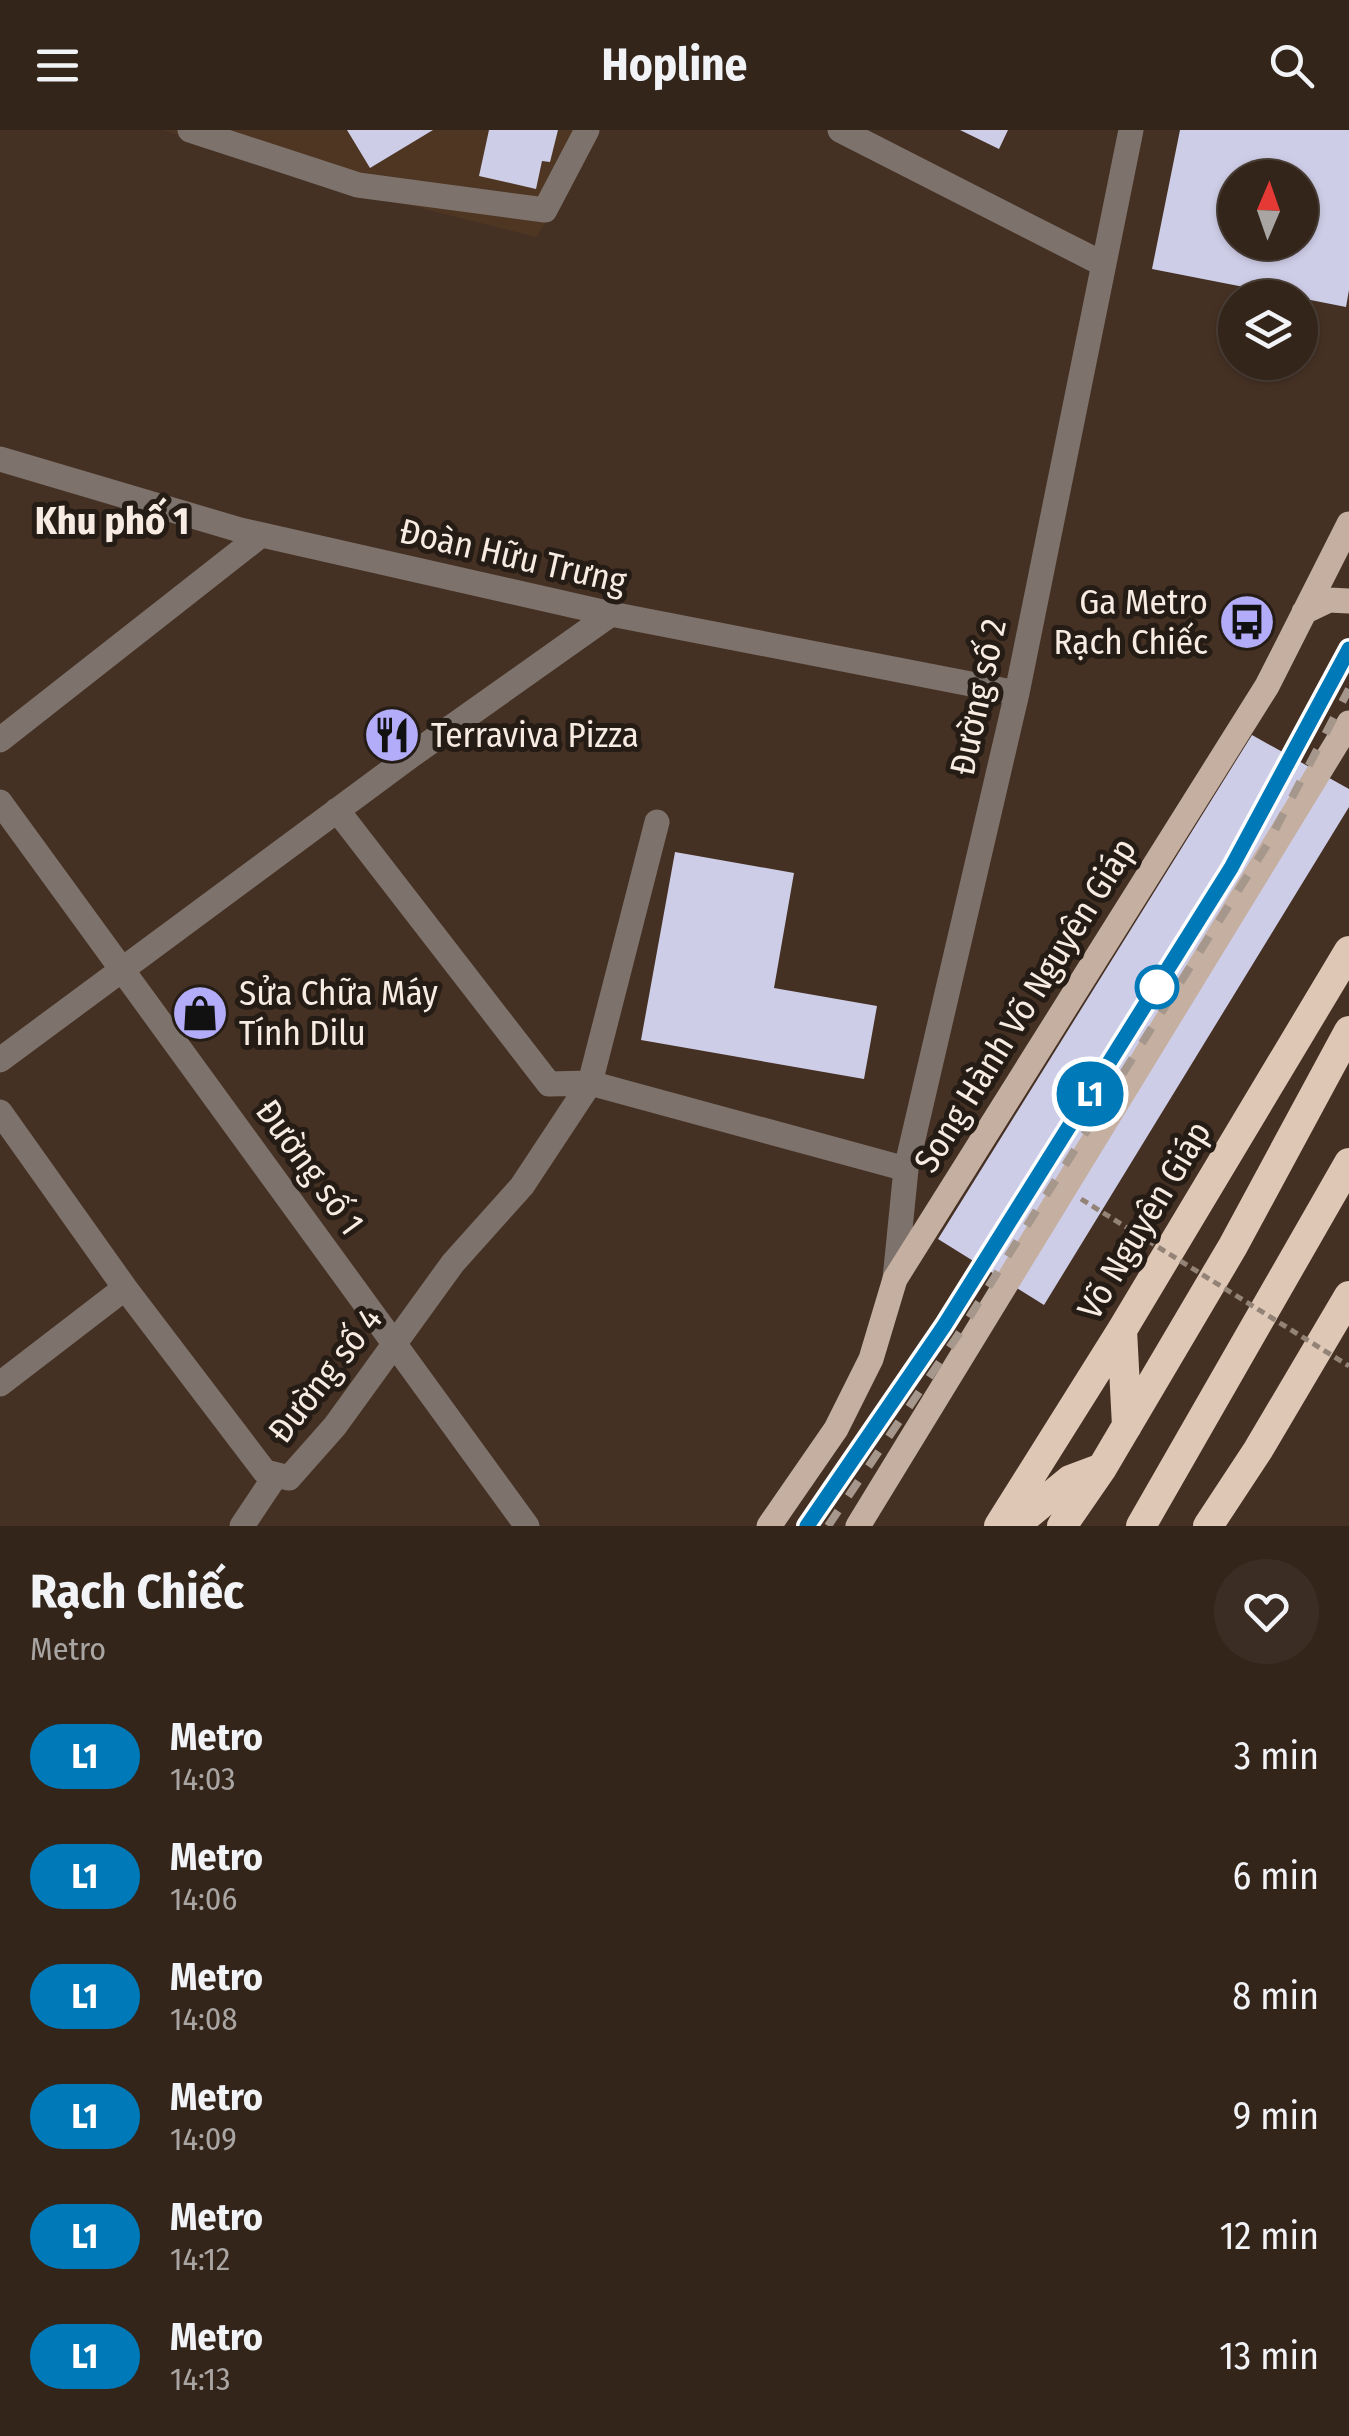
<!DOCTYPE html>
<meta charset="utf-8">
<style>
body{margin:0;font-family:"Fira Sans Condensed",sans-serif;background:#3c2d24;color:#f1f3f6;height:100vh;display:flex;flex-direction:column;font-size:38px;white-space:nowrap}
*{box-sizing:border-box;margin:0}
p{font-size:32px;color:#a9a5a3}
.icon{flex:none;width:55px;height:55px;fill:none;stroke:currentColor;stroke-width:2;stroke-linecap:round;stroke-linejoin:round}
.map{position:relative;height:1396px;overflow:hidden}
.drawer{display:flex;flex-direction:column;background:#34251b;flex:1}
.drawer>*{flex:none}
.badge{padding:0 20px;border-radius:32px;font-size:35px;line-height:65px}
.needle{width:65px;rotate:2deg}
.fabs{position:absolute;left:1218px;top:30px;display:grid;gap:20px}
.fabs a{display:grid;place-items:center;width:100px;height:100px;border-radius:50%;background:#34251b;box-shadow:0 2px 8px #0004,0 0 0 2px #4e423a;font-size:50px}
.map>.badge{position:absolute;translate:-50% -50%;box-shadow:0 0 0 5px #fff}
.round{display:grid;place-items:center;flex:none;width:105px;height:105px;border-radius:52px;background:#3c2d24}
.summary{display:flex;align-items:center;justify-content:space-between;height:170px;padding:0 30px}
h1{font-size:48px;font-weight:700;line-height:75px}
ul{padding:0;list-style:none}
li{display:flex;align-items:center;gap:30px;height:120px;padding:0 30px}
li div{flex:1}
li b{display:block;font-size:38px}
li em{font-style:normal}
li .badge{min-width:110px;font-weight:700;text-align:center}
header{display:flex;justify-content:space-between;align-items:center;height:130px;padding:0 30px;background:#34251b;font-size:45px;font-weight:700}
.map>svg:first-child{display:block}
.built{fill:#4e3623}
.building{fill:#cecde7;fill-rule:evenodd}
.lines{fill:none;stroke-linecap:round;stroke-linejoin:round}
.minor{stroke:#7d736c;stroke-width:25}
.major{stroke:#c4afa1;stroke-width:25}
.highway{stroke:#dfc7b6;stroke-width:30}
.rail{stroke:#a6978c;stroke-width:8;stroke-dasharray:18 18;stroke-linecap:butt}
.path-bridge{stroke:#938377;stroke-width:5;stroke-dasharray:8 5;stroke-linecap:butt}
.line-casing{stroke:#fff;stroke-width:22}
.line{stroke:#0079b8;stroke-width:15}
.stop-dot{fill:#fff;stroke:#0079b8;stroke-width:5}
.labels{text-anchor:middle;stroke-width:10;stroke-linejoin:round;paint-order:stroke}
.street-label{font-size:35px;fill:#f7ebe2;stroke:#241c15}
.poi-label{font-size:35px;fill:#f7ebe2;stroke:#241c15;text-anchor:start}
.neighbourhood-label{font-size:38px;font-weight:bold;fill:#f7ebe2;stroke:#241c15}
</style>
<header><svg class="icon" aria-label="menu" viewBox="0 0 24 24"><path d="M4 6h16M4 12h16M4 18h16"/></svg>Hopline<svg class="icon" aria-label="search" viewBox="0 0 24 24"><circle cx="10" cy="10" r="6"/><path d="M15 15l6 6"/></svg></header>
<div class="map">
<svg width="1349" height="1396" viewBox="0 0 1349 1396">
<rect width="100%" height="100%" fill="#453124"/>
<path class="built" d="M163 0H596L537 107 356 62Z"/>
<path class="building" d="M347 0H433L370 38Z
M489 0H558L550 32 542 31 536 59 479 46Z
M960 0H1008L999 19Z
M1180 0H1349V160L1346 177 1152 139ZM1235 48H1300V112H1235Z
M1252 605 1349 659V677L1044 1175 938 1109Z
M675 722 794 743 774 858 877 876 864 949 641 910Z"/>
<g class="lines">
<path class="minor" d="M190 0 358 55 545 80 587 0
M840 0 1103 134
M0 329 240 400 611 484 1017 563
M0 610 261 405
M0 672 527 1396
M337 680 549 954 590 953 906 1039
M0 930 412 625 611 484
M0 982 125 1158 265 1342 289 1348 335 1296 453 1133 522 1056 590 953 657 692
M895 1149 906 1039 1017 563 1131 0
M0 1254 125 1158
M242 1396 276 1345"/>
<path class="major" d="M1304 482 1329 470 1349 471
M769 1396 836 1299 871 1229 895 1149 1267 556 1349 394
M858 1396 1349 593"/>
<path class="highway" d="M1122 1200 1127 1296
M999 1396 1122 1200 1349 821
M1014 1396 1070 1350 1102 1338
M1062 1396 1102 1338 1233 1116 1349 901
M1141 1396 1349 1033
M1208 1396 1258 1320 1349 1166"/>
<path class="rail" d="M807 1396 944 1196 1250 707 1349 519
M828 1396 958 1205 1267 715 1349 559"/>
<path class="path-bridge" d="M1081 1069 1349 1236"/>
</g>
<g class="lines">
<g class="line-casing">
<path id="line" d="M807 1396 944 1196 1231 738 1349 519"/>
</g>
<use href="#line" class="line"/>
</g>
<defs>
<g id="bus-disc" transform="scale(2.875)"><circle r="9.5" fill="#b3adf9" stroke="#241c15"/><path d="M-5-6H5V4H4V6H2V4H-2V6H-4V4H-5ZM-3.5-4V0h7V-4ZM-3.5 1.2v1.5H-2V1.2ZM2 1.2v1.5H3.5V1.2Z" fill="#111"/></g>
<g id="restaurant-disc" transform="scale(2.875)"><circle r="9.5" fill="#b3adf9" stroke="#241c15"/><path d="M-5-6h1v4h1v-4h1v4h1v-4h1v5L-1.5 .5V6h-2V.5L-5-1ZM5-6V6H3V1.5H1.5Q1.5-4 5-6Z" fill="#111"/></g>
<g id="shop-disc" transform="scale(2.875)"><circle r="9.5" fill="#b3adf9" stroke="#241c15"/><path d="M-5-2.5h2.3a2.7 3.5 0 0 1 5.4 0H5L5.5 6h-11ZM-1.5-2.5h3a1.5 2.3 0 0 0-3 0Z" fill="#111"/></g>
</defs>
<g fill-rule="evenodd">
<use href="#bus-disc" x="1247" y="492"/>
<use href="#restaurant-disc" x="392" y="605"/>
<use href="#shop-disc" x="200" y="883"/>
</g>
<circle class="stop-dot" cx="1157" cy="857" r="20"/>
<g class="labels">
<g class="street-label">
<text transform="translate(513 426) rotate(13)" y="12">Đoàn Hữu Trưng</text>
<text transform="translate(978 567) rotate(-78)" y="12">Đường số 2</text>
<text transform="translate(1025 875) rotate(-58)" y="12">Song Hành Võ Nguyên Giáp</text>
<text transform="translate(310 1037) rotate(54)" y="12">Đường số 1</text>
<text transform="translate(1144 1090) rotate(-59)" y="12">Võ Nguyên Giáp</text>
<text transform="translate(325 1245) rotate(-52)" y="12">Đường số 4</text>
</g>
<g class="poi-label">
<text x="1208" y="484" text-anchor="end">Ga Metro<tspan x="1208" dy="40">Rạch Chiếc</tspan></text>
<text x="431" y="617">Terraviva Pizza</text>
<text x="239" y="875">Sửa Chữa Máy<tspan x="239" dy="40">Tính Dilu</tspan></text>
</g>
<g class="neighbourhood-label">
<text x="112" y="404">Khu phố 1</text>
</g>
</g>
</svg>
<div class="fabs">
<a><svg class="needle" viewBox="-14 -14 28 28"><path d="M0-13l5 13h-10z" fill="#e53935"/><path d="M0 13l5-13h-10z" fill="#a9a5a3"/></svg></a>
<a><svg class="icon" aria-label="layers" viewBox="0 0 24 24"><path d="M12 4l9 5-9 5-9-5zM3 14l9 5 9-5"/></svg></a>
</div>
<b class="badge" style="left:1090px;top:964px;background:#0079b8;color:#fff">L1</b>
</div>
<section class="drawer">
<div class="summary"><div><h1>Rạch Chiếc</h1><p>Metro</p></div><a class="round"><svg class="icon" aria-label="heart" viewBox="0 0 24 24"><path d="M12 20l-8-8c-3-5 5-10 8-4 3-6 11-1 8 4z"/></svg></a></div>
<ul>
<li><span class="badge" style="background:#0079b8;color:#fff">L1</span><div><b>Metro</b><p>14:03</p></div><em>3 min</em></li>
<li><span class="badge" style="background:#0079b8;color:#fff">L1</span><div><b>Metro</b><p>14:06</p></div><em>6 min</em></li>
<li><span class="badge" style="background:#0079b8;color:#fff">L1</span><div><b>Metro</b><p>14:08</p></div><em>8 min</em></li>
<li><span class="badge" style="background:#0079b8;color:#fff">L1</span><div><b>Metro</b><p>14:09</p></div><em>9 min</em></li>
<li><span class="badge" style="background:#0079b8;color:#fff">L1</span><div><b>Metro</b><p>14:12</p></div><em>12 min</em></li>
<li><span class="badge" style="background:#0079b8;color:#fff">L1</span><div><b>Metro</b><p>14:13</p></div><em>13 min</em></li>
</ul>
</section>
